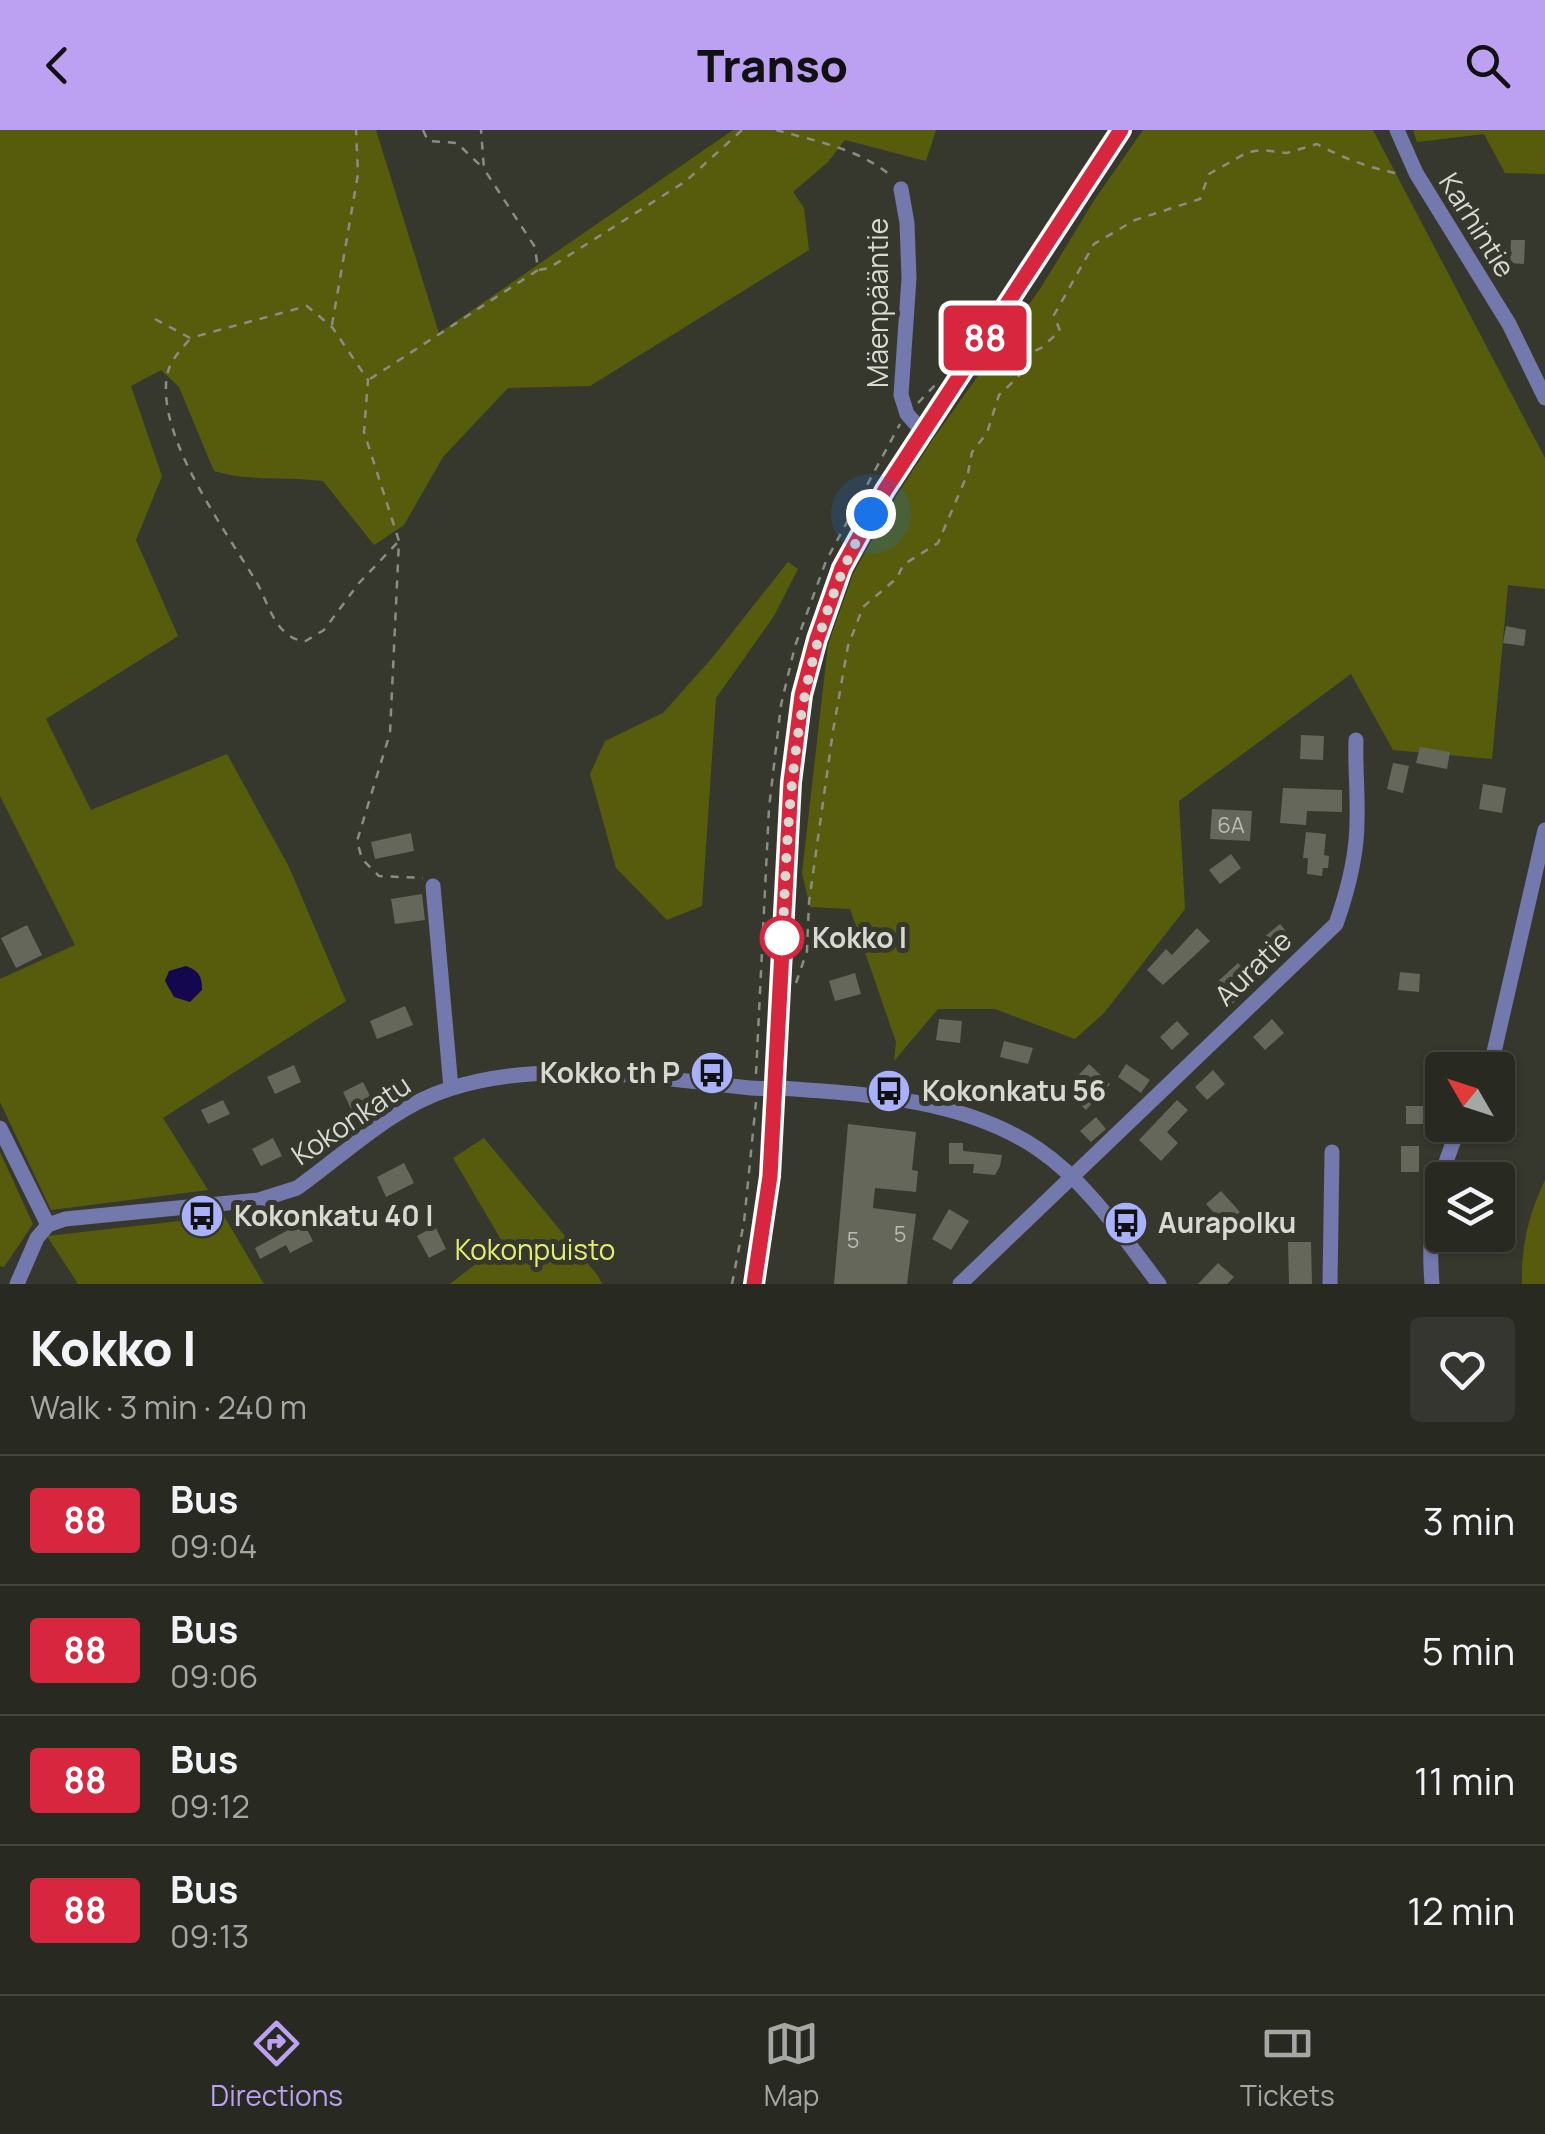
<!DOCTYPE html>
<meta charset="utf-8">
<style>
body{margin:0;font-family:Manrope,sans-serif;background:#34362f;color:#f1f3f6;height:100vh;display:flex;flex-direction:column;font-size:38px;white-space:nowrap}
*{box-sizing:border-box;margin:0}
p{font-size:32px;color:#a5a7a5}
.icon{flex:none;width:55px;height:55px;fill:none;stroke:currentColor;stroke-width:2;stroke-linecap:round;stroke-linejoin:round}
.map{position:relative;height:1154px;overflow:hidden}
.panel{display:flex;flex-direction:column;background:#282a22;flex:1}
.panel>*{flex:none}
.badge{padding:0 20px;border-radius:8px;font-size:35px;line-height:65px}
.needle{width:65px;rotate:309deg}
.buttons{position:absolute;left:1425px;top:922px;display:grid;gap:20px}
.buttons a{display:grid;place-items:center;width:90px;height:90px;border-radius:10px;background:#282a22;box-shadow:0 2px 8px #0004,0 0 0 2px #444640;font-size:50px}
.you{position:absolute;width:50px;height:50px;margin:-25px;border:8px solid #fff;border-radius:50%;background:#1a73e8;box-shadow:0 0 0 15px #1a73e833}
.map>.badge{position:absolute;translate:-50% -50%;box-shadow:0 0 0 5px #fff}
.round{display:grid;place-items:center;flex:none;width:105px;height:105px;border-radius:10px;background:#34362f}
.overview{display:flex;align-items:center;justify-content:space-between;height:170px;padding:0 30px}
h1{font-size:48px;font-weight:800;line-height:75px}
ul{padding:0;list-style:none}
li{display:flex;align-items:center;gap:30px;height:130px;padding:0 30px;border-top:2px solid #444640}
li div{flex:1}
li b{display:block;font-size:38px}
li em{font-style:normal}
li .badge{min-width:110px;font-weight:700;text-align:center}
header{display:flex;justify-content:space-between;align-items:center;height:130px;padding:0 30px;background:#bca0f2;color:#111;font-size:45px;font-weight:800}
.menu{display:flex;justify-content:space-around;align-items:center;height:140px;border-top:2px solid #444640;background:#282a22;font-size:28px;color:#a5a7a5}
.menu a{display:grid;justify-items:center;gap:5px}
.menu .current{color:#bca0f2}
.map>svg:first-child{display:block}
.green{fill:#575c0d}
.water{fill:#150650}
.building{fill:#65675b}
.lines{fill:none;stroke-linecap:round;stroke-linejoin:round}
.path{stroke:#8b8c84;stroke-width:2.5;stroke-dasharray:8 8;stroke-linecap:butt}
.minor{stroke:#7378ad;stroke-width:15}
.line-casing{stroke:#fff;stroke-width:22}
.line{stroke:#d7263d;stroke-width:15}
.walk{stroke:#d9d9d3;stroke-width:10;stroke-dasharray:0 18}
.stop-dot{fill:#fff;stroke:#d7263d;stroke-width:5}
.labels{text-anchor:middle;stroke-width:10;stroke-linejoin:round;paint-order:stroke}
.number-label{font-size:22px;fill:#bcbcb5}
.street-label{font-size:28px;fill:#d9d9d3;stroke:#36382d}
.stop-label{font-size:28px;font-weight:bold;fill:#d9d9d3;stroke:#36382d;text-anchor:start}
.poi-label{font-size:28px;font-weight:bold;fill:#d9d9d3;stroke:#36382d;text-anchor:start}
.park-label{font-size:28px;fill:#e4ee70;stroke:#36382d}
</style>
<header><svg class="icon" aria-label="back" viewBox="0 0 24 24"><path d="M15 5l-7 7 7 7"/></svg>Transo<svg class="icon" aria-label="search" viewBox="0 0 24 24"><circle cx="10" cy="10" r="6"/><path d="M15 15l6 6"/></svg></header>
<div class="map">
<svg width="1545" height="1154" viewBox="0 0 1545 1154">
<rect width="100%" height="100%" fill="#36382d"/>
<path class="green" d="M0 0H376L439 203 733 0H936L926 31 845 10 828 32 793 62 804 78 809 120 590 256 508 258 443 327 404 395 374 415 323 351C287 346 250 352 214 341L179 257 161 240 131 256 162 346 136 410 178 506 46 589 91 680 227 624 289 737 346 871 163 988 208 1060 51 1080 0 972V849L75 815 0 666Z
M1143 0H1373L1545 328V459L1508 455 1492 629 1393 620 1351 544 1179 671 1185 779 1104 883 1075 909 995 879H938L894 931 896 912 850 779 810 777 802 743 828 515 853 444 897 365 933 309 1042 156 1095 69Z
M1413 0H1545V44L1505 43 1484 4 1417 12Z
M788 432 798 439 774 486 716 568 702 776 667 790 616 738 590 644 605 611 663 583 712 528Z
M484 1008 598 1146 602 1154H450L503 1113 453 1028Z
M0 1022 33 1094 4 1137 0 1136Z
M1545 1050V1154H1522C1521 1115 1529 1084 1545 1050Z
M224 1086 264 1154H78L47 1106Z"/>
<path class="water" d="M186 836C199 841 202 846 202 860L190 872 174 867 165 851 169 841Z"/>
<path class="building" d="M1511 110H1525L1524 134 1510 133Z
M1506 496 1526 500 1524 516 1503 513Z
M1301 605 1324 606 1323 630 1300 629Z
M1420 617 1450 622 1447 639 1416 633Z
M1393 633 1409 636 1403 663 1387 659Z
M1483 654 1506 658 1502 683 1479 679Z
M1283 658 1342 660V682L1307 681 1306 695 1280 693Z
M1212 679 1252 681 1250 711 1210 709Z
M1306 702 1326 704 1324 725 1329 726 1328 738H1323L1322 746 1307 744 1308 728H1303Z
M411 703 414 721 375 729 371 712Z
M1231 724 1241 738 1220 754 1209 740Z
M422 764 425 790 395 794 391 769Z
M1280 794 1291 807 1275 822 1263 808Z
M27 795 42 825 16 838 1 808Z
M1197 798 1210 811 1163 855 1147 840 1166 819 1172 825Z
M1238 833 1252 848 1246 854 1250 859 1231 875 1214 855Z
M1400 842 1420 844 1419 862 1398 860Z
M855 843 861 864 835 871 829 851Z
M405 876 413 895 377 909 370 891Z
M939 889 962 891 960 913 936 910Z
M1272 889 1284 903 1265 920 1253 907Z
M1177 891 1189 904 1172 920 1160 907Z
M1004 911 1033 918 1028 934 1000 927Z
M1089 934 1110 954 1086 980 1070 966 1077 959 1071 953Z
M1126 934 1150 950 1141 963 1118 947Z
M294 935 301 952 275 964 267 947Z
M1213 940 1225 954 1207 970 1195 957Z
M363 952 372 970 352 981 343 962Z
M223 970 230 984 208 994 201 980Z
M1177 970 1188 980 1167 1002 1178 1013 1161 1031 1139 1010Z
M1406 976H1427V994H1406Z
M1096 987 1106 999 1091 1012 1080 1001Z
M848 994 916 1002 912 1040 918 1041 916 1062 875 1058 873 1078 916 1084 907 1154H834Z
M273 1008 282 1026 261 1036 252 1019Z
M949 1013H963V1021L1002 1025 1000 1036 995 1045 973 1043 974 1034H949Z
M1401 1016H1419V1042H1401Z
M404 1033 414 1053 386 1067 377 1047Z
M1221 1061 1240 1082 1225 1095 1206 1074Z
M949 1079 969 1091 951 1120 932 1109Z
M303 1092 313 1111 290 1123 286 1115 260 1129 255 1118Z
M435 1096 446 1119 429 1128 417 1106Z
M1288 1112H1311L1312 1154H1289Z
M1218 1133 1234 1147 1227 1154H1198Z"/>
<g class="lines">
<path class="path" d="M423 0 428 11 457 13 483 38
M776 0C815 11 860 19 891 46
M539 140 549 138 686 51 742 0
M155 189 190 208 307 176 332 197 368 250 364 302 399 411 390 603 357 711 362 729 379 746 423 748
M332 195 358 44 356 0
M189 210C173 229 165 236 166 263 168 321 224 399 254 448 266 466 271 494 290 506 294 509 299 510 304 512L324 500 359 453 398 412
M370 249 538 140 535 117 484 39 481 0
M918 273 936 254
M796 853 807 821 809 772 833 601 848 516 863 477 897 448 903 435 938 413 968 343 972 322 987 303 999 265 1018 247 1032 222 1041 218 1060 201 1054 185 1094 114 1135 90 1200 69 1209 44 1248 22 1262 20 1287 23 1317 14C1345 29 1369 38 1400 44
M756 944 769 678 781 575 795 516 826 431 900 294
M732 1154 744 1092 756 972"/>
<path class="minor" d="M1397 0 1416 43 1509 194 1545 268
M901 59 907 93 909 148 901 265 907 284 923 302
M433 756 451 958
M1486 940 1494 922 1545 700
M0 998 48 1095
M17 1154 37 1108 48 1095 65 1089 259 1070 297 1058C345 1024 392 977 449 959 545 928 654 948 751 958 761 959 771 958 781 958 867 964 964 969 1038 1019 1088 1053 1123 1107 1159 1154
M755 1154 770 1046 791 652 802 565 817 509 843 438 885 359 1121 0
M960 1154 1336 794C1347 763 1357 725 1357 691 1358 664 1355 638 1356 610
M1330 1154 1332 1022
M1432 1154C1427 1091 1436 1053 1460 995"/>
</g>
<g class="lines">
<g class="line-casing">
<path id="line" d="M754 1154 770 1046 791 652 802 565 817 509 842 438 885 360 1121 0"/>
</g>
<use href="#line" class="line"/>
<path class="walk" d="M782 808V822C789 666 791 525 871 384"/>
</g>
<defs>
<g id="bus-disc" transform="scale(2.25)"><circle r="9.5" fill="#a9b0fc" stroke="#36382d"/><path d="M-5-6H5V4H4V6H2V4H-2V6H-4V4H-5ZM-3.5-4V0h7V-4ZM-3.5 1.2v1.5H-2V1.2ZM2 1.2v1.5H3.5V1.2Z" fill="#111"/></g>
</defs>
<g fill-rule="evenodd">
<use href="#bus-disc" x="712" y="943"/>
<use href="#bus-disc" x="889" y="961"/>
<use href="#bus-disc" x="202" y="1086"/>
<use href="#bus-disc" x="1126" y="1093"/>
</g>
<circle class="stop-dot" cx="782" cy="808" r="20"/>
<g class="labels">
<g class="number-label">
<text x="1231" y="703">6A</text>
<text x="900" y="1112">5</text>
<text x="853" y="1118">5</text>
</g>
<g class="street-label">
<text transform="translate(1477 95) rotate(58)" y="10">Karhintie</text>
<text transform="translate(878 173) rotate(-90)" y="10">Mäenpääntie</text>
<text transform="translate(1253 838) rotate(-44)" y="10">Auratie</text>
<text transform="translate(351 990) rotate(-34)" y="10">Kokonkatu</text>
</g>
<g class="stop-label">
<text x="812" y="818">Kokko I</text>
</g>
<g class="poi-label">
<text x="680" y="953" text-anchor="end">Kokko th P</text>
<text x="922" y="971">Kokonkatu 56</text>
<text x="234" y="1096">Kokonkatu 40 I</text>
<text x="1158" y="1103">Aurapolku</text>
</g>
<g class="park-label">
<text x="535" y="1130">Kokonpuisto</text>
</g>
</g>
</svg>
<div class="buttons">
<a><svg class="needle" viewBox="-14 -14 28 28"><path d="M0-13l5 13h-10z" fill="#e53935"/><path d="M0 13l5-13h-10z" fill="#a5a7a5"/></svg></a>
<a><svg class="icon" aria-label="layers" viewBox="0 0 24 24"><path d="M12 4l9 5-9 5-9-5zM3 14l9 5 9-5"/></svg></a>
</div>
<div class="you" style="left:871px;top:384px"></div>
<b class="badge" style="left:985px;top:208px;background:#d7263d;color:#fff">88</b>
</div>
<section class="panel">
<div class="overview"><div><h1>Kokko I</h1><p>Walk · 3 min · 240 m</p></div><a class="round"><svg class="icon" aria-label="heart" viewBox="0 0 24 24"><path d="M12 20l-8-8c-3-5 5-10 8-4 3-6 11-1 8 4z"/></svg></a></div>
<ul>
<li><span class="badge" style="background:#d7263d;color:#fff">88</span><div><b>Bus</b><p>09:04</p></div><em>3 min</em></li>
<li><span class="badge" style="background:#d7263d;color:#fff">88</span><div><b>Bus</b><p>09:06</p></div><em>5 min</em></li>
<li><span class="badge" style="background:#d7263d;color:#fff">88</span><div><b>Bus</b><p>09:12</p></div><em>11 min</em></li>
<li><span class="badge" style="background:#d7263d;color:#fff">88</span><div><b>Bus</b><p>09:13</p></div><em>12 min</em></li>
</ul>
</section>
<nav class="menu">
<a class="current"><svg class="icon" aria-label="directions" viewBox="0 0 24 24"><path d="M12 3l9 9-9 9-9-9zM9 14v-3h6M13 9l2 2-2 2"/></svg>Directions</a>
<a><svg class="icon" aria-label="map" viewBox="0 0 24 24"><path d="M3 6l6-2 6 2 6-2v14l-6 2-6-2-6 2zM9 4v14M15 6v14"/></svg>Map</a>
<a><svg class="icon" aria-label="tickets" viewBox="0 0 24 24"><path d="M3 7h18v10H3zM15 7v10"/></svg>Tickets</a>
</nav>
